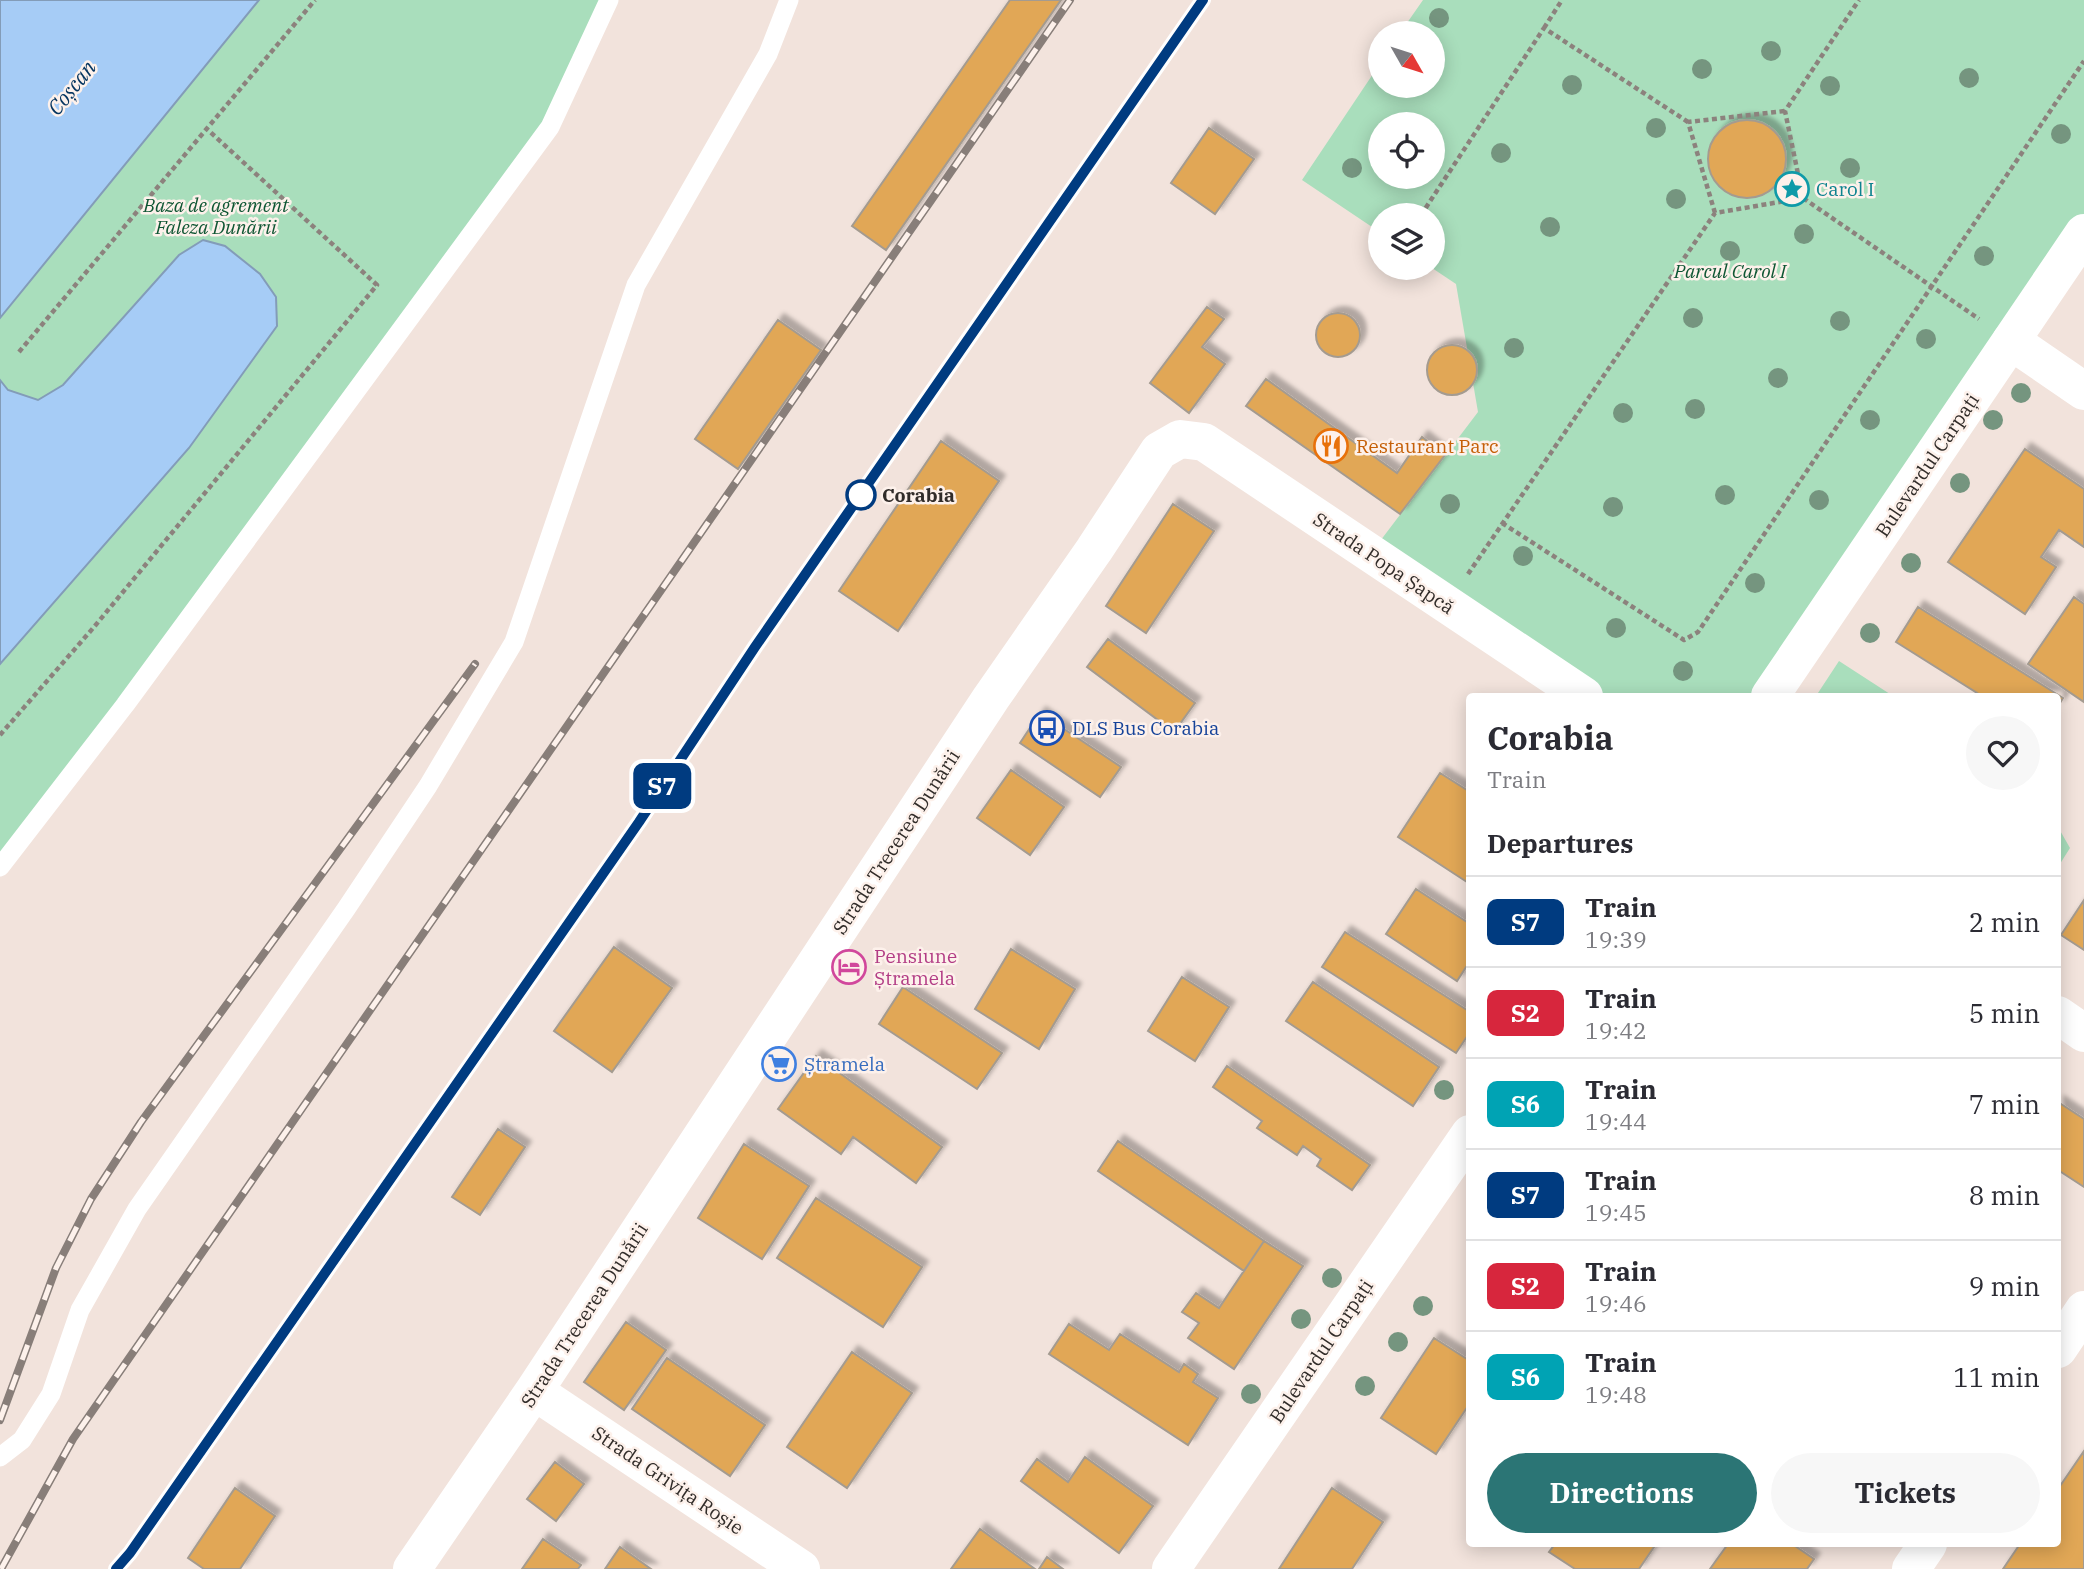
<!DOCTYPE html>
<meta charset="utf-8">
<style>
body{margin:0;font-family:"IBM Plex Serif",serif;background:#f7f7f7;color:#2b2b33;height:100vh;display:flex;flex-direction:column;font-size:26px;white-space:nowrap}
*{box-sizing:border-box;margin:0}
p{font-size:23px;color:#7c7c81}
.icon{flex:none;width:38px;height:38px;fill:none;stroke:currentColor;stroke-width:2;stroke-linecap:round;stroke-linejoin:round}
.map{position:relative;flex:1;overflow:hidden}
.details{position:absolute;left:1466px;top:693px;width:595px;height:854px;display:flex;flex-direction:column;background:#fff;border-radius:7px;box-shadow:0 4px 18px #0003}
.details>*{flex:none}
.badge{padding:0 14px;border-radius:10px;font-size:24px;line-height:46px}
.needle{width:46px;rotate:129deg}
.buttons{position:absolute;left:1368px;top:21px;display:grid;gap:14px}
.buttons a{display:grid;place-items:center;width:77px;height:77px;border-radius:50%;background:#fff;box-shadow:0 4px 18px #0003;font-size:35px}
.map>.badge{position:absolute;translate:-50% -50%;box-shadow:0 0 0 4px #fff}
h2{padding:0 21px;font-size:26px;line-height:63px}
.round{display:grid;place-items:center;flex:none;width:74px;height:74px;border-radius:37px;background:#f7f7f7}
.head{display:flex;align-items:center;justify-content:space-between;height:119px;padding:0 21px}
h1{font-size:33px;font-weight:700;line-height:52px}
.primary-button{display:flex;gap:14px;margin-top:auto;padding:14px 21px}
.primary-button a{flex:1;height:80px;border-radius:42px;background:#2b7575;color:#fff;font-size:28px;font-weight:700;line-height:80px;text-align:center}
.primary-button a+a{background:#f7f7f7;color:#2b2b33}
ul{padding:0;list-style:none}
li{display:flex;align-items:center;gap:21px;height:91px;padding:0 21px;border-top:2px solid #e1e1e2}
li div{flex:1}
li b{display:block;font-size:26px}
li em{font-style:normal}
li .badge{min-width:77px;font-weight:700;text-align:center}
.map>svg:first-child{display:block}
.green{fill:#a9debc;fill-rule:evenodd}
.water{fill:#a6ccf6;stroke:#839cb8;stroke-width:2}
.building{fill:#e1a756;stroke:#a49b90;stroke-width:2;filter:url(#shadow)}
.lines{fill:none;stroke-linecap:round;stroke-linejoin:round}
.path{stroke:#8c827d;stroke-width:4.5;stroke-dasharray:5 3.5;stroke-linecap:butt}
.service{stroke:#fff;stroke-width:19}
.minor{stroke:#fff;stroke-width:38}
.tertiary{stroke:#fff;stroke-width:38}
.primary{stroke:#fff;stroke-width:38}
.rail-casing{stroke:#887e79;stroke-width:8}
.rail{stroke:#fdf1eb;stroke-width:5;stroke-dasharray:16;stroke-linecap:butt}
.tree{fill:#75957f}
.line-casing{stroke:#fff;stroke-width:16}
.line{stroke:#003b80;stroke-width:10}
.stop-dot{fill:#fff;stroke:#003b80;stroke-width:3.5}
.labels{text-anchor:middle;stroke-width:5;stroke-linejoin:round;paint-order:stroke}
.culture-label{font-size:19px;fill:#0d838f;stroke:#fdf1eb;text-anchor:start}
.park-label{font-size:19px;font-style:italic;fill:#0e5633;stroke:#fdf1eb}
.food-label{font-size:19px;fill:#c56008;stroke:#fdf1eb;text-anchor:start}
.street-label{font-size:19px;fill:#312c29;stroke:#fdf1eb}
.stop-label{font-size:19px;font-weight:bold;fill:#312c29;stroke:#fdf1eb;text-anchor:start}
.transit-label{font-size:19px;fill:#164399;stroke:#fdf1eb;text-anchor:start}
.hotel-label{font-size:19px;fill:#b23c85;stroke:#fdf1eb;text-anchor:start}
.shop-label{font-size:19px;fill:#366cbe;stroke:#fdf1eb;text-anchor:start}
.water-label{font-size:21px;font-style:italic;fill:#063661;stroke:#fdf1eb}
</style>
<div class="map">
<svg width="2084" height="1569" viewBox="0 0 2084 1569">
<defs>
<filter id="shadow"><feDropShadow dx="6" dy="-6" stdDeviation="2" flood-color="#0004"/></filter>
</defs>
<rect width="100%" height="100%" fill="#f2e3dc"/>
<path class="green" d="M0 0H616L550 127 0 867Z
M1423 0H2084V233L1770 696H1584L1371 553 1478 412 1456 284 1432 268 1433 215H1381V233L1302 180 1381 62V86H1433V33H1400ZM1381 124H1433V177H1381Z
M1839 661 1893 696H1816Z
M2058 827 2070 848 2058 867Z"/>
<path class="water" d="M0 0H259L0 318Z
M203 240 225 246 260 274 276 297 277 326 189 448 0 664V380L8 390 38 400 63 385 179 255Z"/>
<path class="building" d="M1010 0H1061L886 250 852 226Z
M1708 159a39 39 0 1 1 78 0a39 39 0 1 1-78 0Z
M1209 128 1254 159 1215 214 1171 183Z
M1207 307 1224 319 1202 347 1225 364 1189 413 1150 383Z
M1316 335a22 22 0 1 1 44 0a22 22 0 1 1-44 0Z
M778 320 821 350 738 469 695 439Z
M1427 370a25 25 0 1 1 50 0a25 25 0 1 1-50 0Z
M1266 379 1397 473 1422 437 1445 455 1400 514 1246 406Z
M941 441 999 481 898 631 839 591Z
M2025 449 2084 489V547L2059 530 2041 557 2056 567 2025 614 1948 562Z
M1173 504 1214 531 1146 633 1106 606Z
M2074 597 2084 604V702L2028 664Z
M1918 607 2063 698 2058 706V696H1974L1977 693 1896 642Z
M1108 639 1195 703 1174 732 1087 667Z
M1040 713 1121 767 1100 797 1020 743Z
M1011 770 1064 807 1030 855 977 818Z
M1440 773 1470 792V884L1398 837Z
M1416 889 1470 924V961L1457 981 1386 934Z
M2084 900V950L2061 935Z
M1345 932 1470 1012V1032L1456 1053 1322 967Z
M614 947 672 988 612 1072 554 1031Z
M1011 949 1075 989 1039 1049 975 1009Z
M1182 977 1229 1007 1195 1061 1148 1031Z
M1313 982 1439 1067 1413 1106 1286 1021Z
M903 987 1002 1053 977 1089 879 1024Z
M816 1056 942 1147 916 1183 853 1137 841 1154 778 1109Z
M1227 1066 1370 1165 1352 1190 1317 1166 1321 1159 1303 1146 1297 1155 1257 1128 1262 1121 1213 1087Z
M2058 1102 2084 1119V1187L2058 1170Z
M498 1129 525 1147 480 1215 452 1197Z
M1118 1141 1264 1241 1244 1271 1098 1171Z
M744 1144 809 1186 762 1259 698 1218Z
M816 1198 922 1267 883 1327 777 1258Z
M1264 1241 1303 1266 1234 1369 1188 1338 1199 1323 1182 1312 1196 1293 1219 1308Z
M626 1322 666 1350 624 1410 584 1382Z
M1069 1324 1109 1350 1120 1334 1179 1372 1184 1364 1198 1374 1193 1382 1218 1398 1188 1445 1049 1354Z
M1434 1338 1470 1361V1403L1436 1454 1381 1418Z
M852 1352 912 1393 847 1488 787 1447Z
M667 1358 765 1425 730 1476 632 1409Z
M2084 1451V1569H2003L2020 1544H2058V1489Z
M1085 1457 1153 1506 1119 1553 1021 1481 1037 1459 1068 1482Z
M555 1462 584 1484 556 1521 527 1499Z
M235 1488 275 1516 240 1569H204L188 1558Z
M1332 1488 1383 1522 1352 1569H1279Z
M980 1529 1035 1569H951Z
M543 1539 581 1565 578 1569H522Z
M1555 1544H1656L1639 1569H1575L1549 1552Z
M1728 1544H1792L1814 1559 1807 1569H1710Z
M620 1547 651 1569H605Z
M1047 1557 1063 1569H1039Z"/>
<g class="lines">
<path class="path" d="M1544 28 1562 0
M1803 198 1785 111 1859 0
M1715 213 1688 122 1785 111
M1421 215 1544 28 1688 122
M19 352 315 0
M1502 523 1684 640 1698 632 2084 61
M1468 574 1715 213 1803 198 1979 319
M0 735 94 627 377 285 207 129"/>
<path class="service" d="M0 867 125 705 550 127 609 0
M0 1457 22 1440 51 1394 80 1310 137 1209 346 909 428 786 514 642 636 285 768 54 789 0"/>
<path class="minor" d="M2058 1015 2084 1033
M2058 1349 2084 1310
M534 1391 801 1569
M412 1569 534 1391 991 698 1094 550 1159 451 1180 439 1204 442 1584 696
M1911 1569 1928 1544"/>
<path class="tertiary" d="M2011 341 2084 391"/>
<path class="primary" d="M1770 696 2084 233
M1171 1569 1470 1134"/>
<g class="rail-casing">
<path id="rail" d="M0 1420 56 1268 91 1199 141 1122 475 664
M1 1569 73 1439 1070 0
M116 1569 130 1553 639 822 755 647 1203 0"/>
</g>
<use href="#rail" class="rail"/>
</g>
<g class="tree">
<circle cx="1439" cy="18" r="10"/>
<circle cx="1771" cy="51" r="10"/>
<circle cx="1702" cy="69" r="10"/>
<circle cx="1969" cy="78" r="10"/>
<circle cx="1572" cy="85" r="10"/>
<circle cx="1830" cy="86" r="10"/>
<circle cx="1656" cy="128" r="10"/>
<circle cx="2061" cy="134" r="10"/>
<circle cx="1501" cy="153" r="10"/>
<circle cx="1352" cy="168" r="10"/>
<circle cx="1850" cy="168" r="10"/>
<circle cx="1676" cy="199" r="10"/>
<circle cx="1550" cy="227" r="10"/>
<circle cx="1804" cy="234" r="10"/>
<circle cx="1730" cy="251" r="10"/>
<circle cx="1984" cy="256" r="10"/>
<circle cx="1693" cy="318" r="10"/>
<circle cx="1840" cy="321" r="10"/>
<circle cx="1926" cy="339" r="10"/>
<circle cx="1514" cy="348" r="10"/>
<circle cx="1778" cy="378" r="10"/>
<circle cx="2021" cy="393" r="10"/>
<circle cx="1695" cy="409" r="10"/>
<circle cx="1623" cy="413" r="10"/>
<circle cx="1870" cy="420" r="10"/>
<circle cx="1993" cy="420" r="10"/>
<circle cx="1960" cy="483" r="10"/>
<circle cx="1725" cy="495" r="10"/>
<circle cx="1819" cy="500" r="10"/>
<circle cx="1450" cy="504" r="10"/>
<circle cx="1613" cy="507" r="10"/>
<circle cx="1523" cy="556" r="10"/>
<circle cx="1911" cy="563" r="10"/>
<circle cx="1755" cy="583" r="10"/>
<circle cx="1616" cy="628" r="10"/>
<circle cx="1870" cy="633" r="10"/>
<circle cx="1683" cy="671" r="10"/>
<circle cx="1444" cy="1090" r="10"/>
<circle cx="1332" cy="1278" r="10"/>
<circle cx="1423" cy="1306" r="10"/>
<circle cx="1301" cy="1319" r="10"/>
<circle cx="1398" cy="1342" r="10"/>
<circle cx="1365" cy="1386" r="10"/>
<circle cx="1251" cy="1394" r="10"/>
</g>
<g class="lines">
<g class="line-casing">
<path id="line" d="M116 1569 130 1553 639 822 755 647 1203 0"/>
</g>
<use href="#line" class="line"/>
</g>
<defs>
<g id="sight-ring" transform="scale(1.75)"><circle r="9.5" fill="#fdf1eb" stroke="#0f9aa8" stroke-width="1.5"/><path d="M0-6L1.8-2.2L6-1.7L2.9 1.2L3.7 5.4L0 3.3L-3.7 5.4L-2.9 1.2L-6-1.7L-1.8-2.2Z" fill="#0f9aa8"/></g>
<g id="restaurant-ring" transform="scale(1.75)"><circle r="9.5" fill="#fdf1eb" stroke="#e8710a" stroke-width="1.5"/><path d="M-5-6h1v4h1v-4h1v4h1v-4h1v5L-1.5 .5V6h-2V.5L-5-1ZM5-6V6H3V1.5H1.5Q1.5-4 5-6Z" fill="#e8710a"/></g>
<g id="bus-ring" transform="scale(1.75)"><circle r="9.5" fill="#fdf1eb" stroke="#1a4fb4" stroke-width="1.5"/><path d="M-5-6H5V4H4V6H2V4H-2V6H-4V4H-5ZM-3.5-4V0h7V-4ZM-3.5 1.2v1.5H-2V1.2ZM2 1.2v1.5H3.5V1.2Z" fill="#1a4fb4"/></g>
<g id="hotel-ring" transform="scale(1.75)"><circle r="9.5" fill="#fdf1eb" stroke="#d1479c" stroke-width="1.5"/><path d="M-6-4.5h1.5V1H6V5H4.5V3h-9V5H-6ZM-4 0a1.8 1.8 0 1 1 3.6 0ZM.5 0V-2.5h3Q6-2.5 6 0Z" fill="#d1479c"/></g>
<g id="supermarket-ring" transform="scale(1.75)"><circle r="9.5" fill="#fdf1eb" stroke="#3f7fe0" stroke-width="1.5"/><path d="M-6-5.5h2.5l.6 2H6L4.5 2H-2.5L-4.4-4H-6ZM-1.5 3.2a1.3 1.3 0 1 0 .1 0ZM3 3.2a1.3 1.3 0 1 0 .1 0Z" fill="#3f7fe0"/></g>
</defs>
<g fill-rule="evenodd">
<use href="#sight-ring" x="1792" y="189"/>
<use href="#restaurant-ring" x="1331" y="446"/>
<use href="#bus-ring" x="1047" y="728"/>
<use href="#hotel-ring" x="849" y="967"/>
<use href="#supermarket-ring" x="779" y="1064"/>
</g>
<circle class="stop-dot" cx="861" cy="495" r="14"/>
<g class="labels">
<g class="culture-label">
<text x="1816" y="196">Carol I</text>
</g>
<g class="park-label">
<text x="216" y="212">Baza de agrement<tspan x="216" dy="22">Faleza Dunării</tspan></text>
<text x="1730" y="278">Parcul Carol I</text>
</g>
<g class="food-label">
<text x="1356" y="453">Restaurant Parc</text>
</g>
<g class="street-label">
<text transform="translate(1927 465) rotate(-56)" y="7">Bulevardul Carpați</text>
<text transform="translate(1384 563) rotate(34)" y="7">Strada Popa Șapcă</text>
<text transform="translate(896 842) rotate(-57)" y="7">Strada Trecerea Dunării</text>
<text transform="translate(584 1315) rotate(-57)" y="7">Strada Trecerea Dunării</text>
<text transform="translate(1321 1351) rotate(-56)" y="7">Bulevardul Carpați</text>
<text transform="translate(668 1480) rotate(34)" y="7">Strada Grivița Roșie</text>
</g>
<g class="stop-label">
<text x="882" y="502">Corabia</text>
</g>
<g class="transit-label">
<text x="1072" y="735">DLS Bus Corabia</text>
</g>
<g class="hotel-label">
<text x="874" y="963">Pensiune<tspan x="874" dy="22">Ștramela</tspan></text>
</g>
<g class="shop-label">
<text x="804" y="1071">Ștramela</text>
</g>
<g class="water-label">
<text transform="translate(72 88) rotate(-51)" y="7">Coșcan</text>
</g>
</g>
</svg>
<div class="buttons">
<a><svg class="needle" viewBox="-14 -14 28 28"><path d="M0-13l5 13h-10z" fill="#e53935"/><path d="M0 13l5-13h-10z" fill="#7c7c81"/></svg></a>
<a><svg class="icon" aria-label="locate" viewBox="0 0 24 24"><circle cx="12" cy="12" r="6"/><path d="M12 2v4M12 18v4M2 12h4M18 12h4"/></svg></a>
<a><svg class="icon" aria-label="layers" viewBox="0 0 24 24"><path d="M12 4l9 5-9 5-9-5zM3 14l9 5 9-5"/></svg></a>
</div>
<b class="badge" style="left:662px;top:786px;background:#003b80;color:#fff">S7</b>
<section class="details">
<div class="head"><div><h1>Corabia</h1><p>Train</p></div><a class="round"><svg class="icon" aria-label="heart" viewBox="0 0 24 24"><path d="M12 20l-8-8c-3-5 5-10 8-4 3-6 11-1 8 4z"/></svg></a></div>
<h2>Departures</h2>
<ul>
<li><span class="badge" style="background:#003b80;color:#fff">S7</span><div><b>Train</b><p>19:39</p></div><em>2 min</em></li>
<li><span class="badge" style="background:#d7263d;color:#fff">S2</span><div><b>Train</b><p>19:42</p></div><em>5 min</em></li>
<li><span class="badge" style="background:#00a3b4;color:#fff">S6</span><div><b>Train</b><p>19:44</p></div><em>7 min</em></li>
<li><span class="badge" style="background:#003b80;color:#fff">S7</span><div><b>Train</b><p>19:45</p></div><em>8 min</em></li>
<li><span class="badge" style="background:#d7263d;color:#fff">S2</span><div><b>Train</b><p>19:46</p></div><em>9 min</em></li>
<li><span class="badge" style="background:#00a3b4;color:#fff">S6</span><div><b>Train</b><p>19:48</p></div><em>11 min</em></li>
</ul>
<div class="primary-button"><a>Directions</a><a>Tickets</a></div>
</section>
</div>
